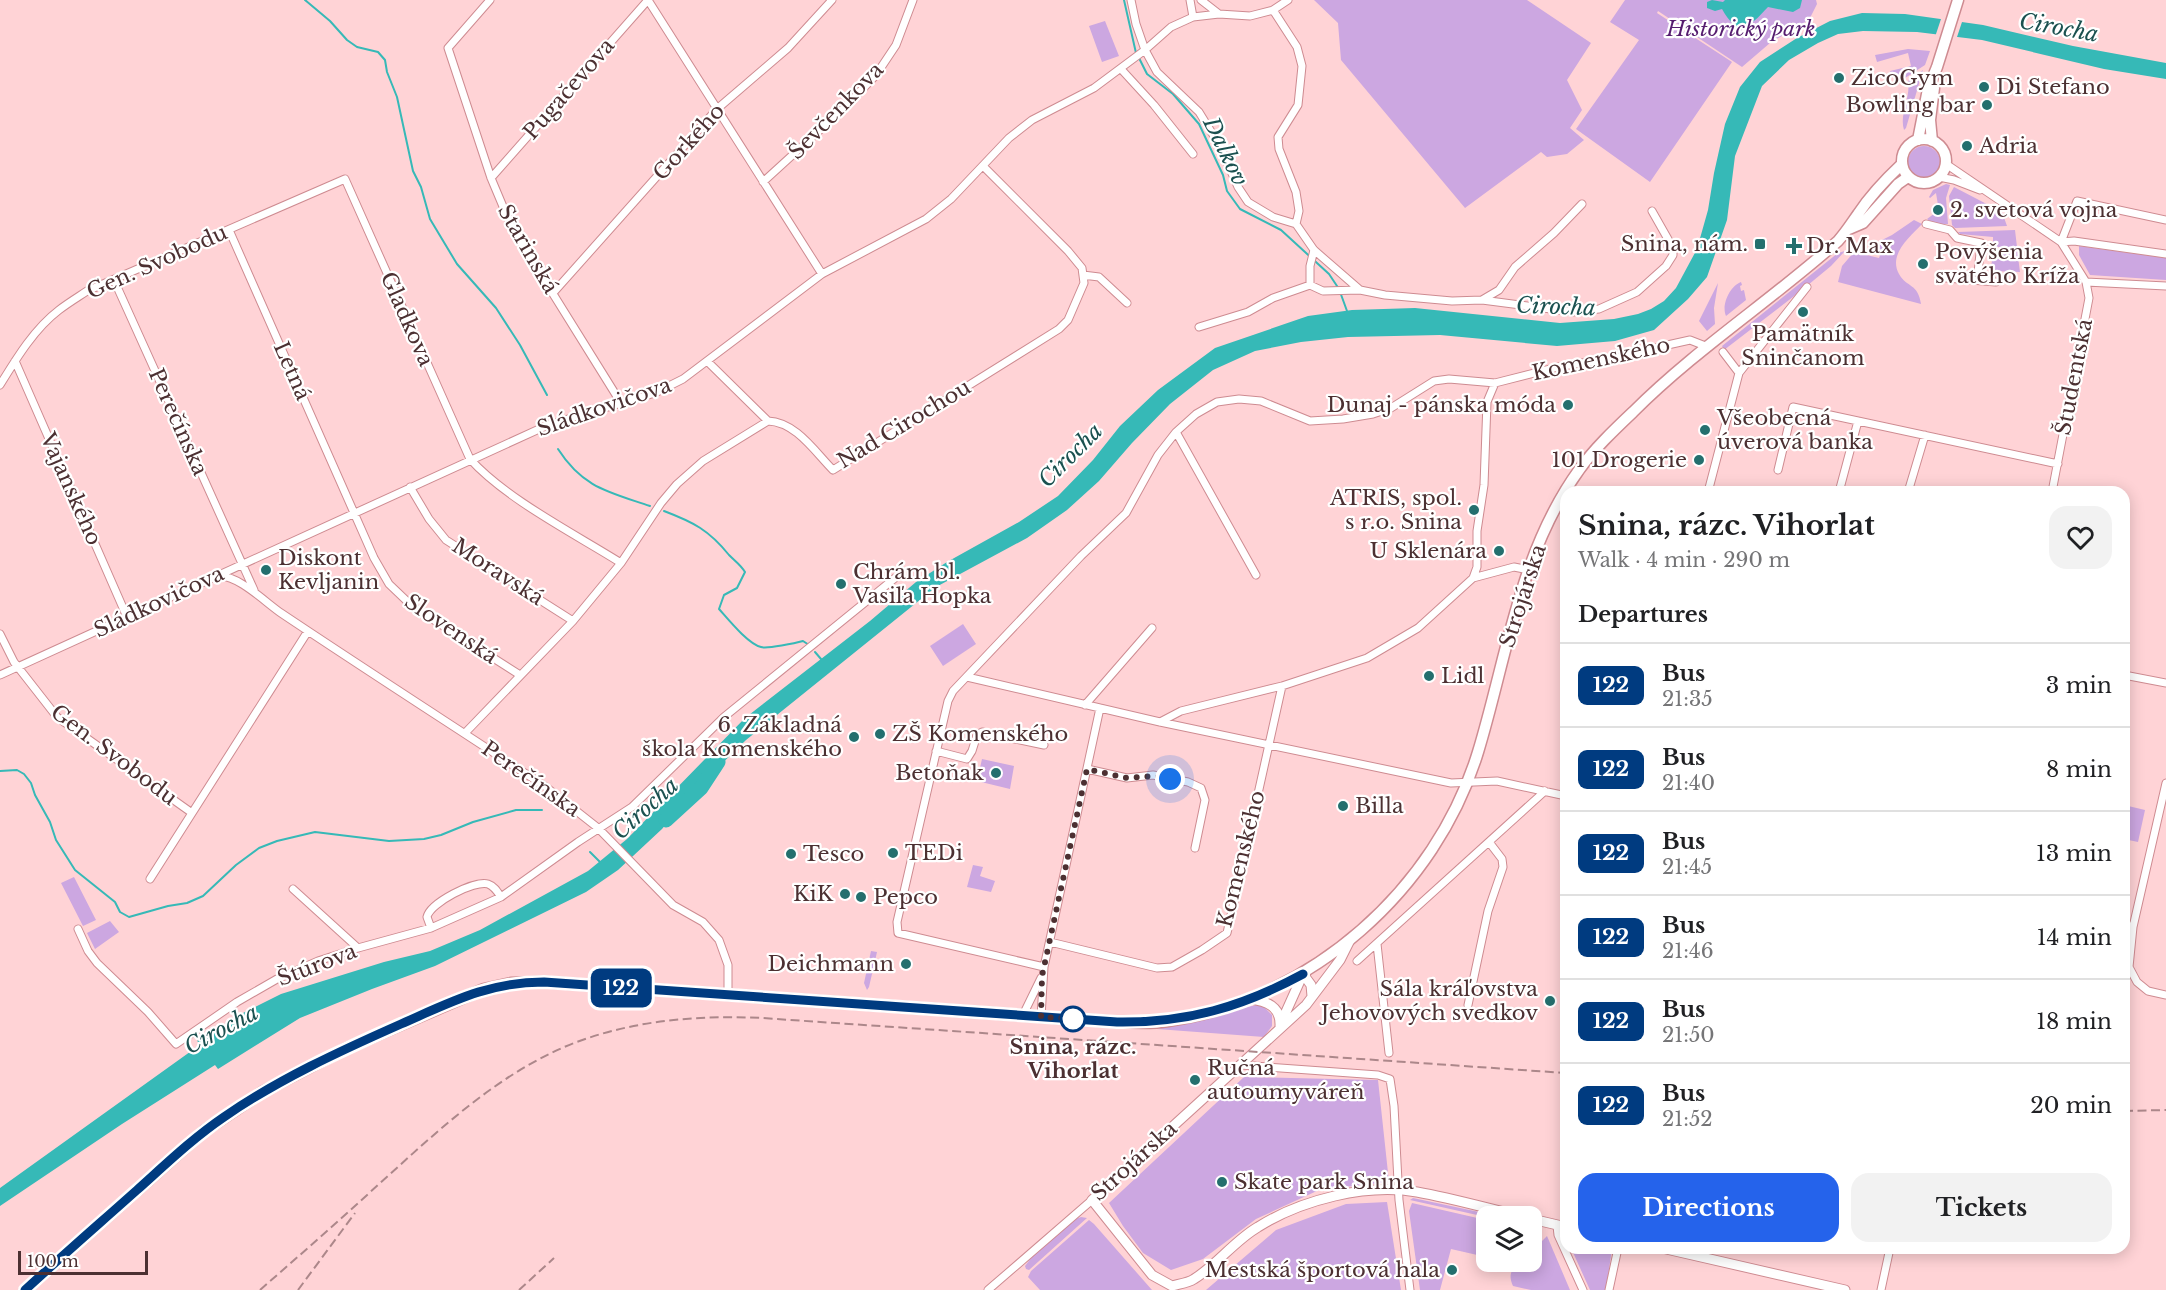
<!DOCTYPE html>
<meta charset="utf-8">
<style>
body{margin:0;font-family:"Libre Baskerville",serif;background:#f2f2f2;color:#202124;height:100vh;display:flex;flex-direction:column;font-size:22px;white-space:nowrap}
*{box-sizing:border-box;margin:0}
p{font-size:20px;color:#757577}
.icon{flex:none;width:33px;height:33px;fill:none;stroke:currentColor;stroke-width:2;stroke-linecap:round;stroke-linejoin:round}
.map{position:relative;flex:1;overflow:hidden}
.details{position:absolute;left:1560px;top:486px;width:570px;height:768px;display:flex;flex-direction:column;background:#fff;border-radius:18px;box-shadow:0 3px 15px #0003}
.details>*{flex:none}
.badge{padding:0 12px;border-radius:9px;font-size:21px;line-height:39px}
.fabs{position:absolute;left:1476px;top:1206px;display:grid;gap:12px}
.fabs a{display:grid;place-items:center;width:66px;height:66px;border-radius:12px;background:#fff;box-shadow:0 3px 15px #0003;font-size:30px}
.scale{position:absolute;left:18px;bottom:15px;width:130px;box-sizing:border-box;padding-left:6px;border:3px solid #4c3032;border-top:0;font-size:16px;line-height:21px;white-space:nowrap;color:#4c3032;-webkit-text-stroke:4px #fff;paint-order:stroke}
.you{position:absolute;width:30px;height:30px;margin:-15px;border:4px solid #fff;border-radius:50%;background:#1a73e8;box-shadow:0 0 0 9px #1a73e833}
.map>.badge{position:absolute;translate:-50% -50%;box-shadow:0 0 0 3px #fff}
h2{padding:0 18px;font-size:22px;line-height:54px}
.round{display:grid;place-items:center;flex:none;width:63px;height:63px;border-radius:18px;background:#f2f2f2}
.summary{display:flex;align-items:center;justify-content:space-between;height:102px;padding:0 18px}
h1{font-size:28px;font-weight:700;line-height:45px}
.cta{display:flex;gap:12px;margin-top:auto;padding:12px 18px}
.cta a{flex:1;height:69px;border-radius:18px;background:#2563eb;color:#fff;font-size:24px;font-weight:700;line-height:69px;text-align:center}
.cta a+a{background:#f2f2f2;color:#202124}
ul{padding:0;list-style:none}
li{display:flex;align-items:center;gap:18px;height:84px;padding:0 18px;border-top:2px solid #e0e0e0}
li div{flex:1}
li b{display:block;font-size:22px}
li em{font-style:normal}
li .badge{min-width:66px;font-weight:700;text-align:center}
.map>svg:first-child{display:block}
.green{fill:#cca7e1}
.water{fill:#36b9b7}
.pier{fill:#ffd3d6}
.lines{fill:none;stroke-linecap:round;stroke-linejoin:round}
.stream{stroke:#36b9b7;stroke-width:2}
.river{stroke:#36b9b7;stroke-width:15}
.street-casing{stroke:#ce8b91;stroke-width:9}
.secondary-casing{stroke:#ce8b91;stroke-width:11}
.primary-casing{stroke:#ce8b91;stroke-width:13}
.street{stroke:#fff;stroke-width:7}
.secondary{stroke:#fff;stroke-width:9}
.primary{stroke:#fff;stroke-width:10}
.rail{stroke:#ac878a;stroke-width:2;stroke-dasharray:9 4.5;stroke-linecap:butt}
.line-casing{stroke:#fff;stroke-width:14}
.line{stroke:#003b80;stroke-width:9}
.walk{stroke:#4c3032;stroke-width:6;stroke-dasharray:0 10.8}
.poi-dot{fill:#246f6e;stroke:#fff;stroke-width:2}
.stop-dot{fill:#fff;stroke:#003b80;stroke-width:3}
.labels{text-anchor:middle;stroke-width:4.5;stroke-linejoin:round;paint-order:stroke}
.park-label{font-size:21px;font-style:italic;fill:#561d6f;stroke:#fff}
.poi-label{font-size:21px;fill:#4c3032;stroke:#fff;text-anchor:start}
.street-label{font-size:21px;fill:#4c3032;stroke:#fff}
.stop-label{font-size:21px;font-weight:bold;fill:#4c3032;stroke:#fff}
.water-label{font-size:22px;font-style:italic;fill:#1b5150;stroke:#fff}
</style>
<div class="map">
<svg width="2166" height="1290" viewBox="0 0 2166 1290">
<rect width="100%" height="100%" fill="#ffd3d6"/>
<path class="green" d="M1314 0H1527L1591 43 1567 80 1582 110 1570 128 1584 140 1567 154 1547 157 1541 152 1465 208 1341 60 1338 23Z
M1625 0H1816L1817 4 1809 20 1770 43 1742 67 1658 11 1657 13 1732 62 1650 182 1576 129 1639 40 1610 22Z
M1105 21 1119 56 1102 62 1089 26Z
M1908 49 1930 51 1925 65 1905 78 1893 77 1890 71 1911 66 1908 53 1877 62 1875 55Z
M1923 70 1906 128 1904 130C1899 114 1911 98 1908 81Z
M1908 162a16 16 0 1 1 32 0a16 16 0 1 1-32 0Z
M1946 184 1950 185 1946 198 1948 224H1933L1927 219 1935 213 1941 216 1945 209 1938 205 1936 193 1930 198 1929 197 1933 190Z
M1954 187 2002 212 2007 226 1955 228 1952 225 1949 196Z
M1914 220 1922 224C1910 237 1888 254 1899 274 1907 288 1918 283 1921 304L1838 282 1842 266 1854 252 1879 258 1881 253 1876 243 1892 235Z
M2015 230 2017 247H1996L1993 246V237L1960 234 1958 232Z
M2079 246 2166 258V280L2090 275 2079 255Z
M2017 249 2020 272 1990 271 1992 261 1996 260V250Z
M1845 251 1831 266 1802 290 1724 350 1722 346 1838 253Z
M1741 282 1742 285 1740 286 1741 291 1744 290 1746 300 1726 316C1721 305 1730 286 1741 282Z
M1718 283 1714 308 1715 324 1707 331 1699 321Z
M963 624 976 644 943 666 930 646Z
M982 759 1014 766 1010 789 977 781Z
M2124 805 2145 810 2138 842 2124 839Z
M973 865 983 867 980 876 995 881 991 892 967 887Z
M74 877 96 920 83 926 61 883Z
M110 921 119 932 95 949 87 933Z
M871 951 877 952 869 987 867 990 864 983Z
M1256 1005 1264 1007 1272 1015V1026L1264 1037 1157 1029Z
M1244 1077 1378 1080 1389 1182 1319 1190 1256 1219 1203 1259 1171 1270 1143 1253 1123 1226 1109 1203Z
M1413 1198 1498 1216 1486 1217 1410 1200Z
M1387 1202 1401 1290H1206L1276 1230 1346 1204Z
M1412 1203 1486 1220V1257L1451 1249 1440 1290H1420L1409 1211Z
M1081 1217 1087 1218 1029 1270 1026 1269 1025 1266 1031 1258 1073 1220Z
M1089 1220 1094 1224 1152 1290H1040L1028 1277 1031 1271Z
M1547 1236 1570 1290H1531L1513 1286C1508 1275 1511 1269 1520 1262H1532V1251Z
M1571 1248 1612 1249 1606 1290H1590Z"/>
<path class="water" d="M1712 0 1723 2 1725 0H1802L1800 8 1793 12 1768 7C1751 25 1739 40 1722 9L1715 11 1707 8V2Z
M1862 13 1905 14 1983 25 2073 46 2166 63V79L2104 69 1982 40 1917 32 1863 31 1838 34 1818 43 1789 60 1762 86 1735 156 1727 220 1707 277 1688 299 1654 330 1615 341 1557 346 1440 335 1348 337 1301 342 1255 351 1213 370 1170 404 1132 443 1099 481 1067 510 1027 538 936 587 746 740 694 791 662 829 618 870 586 892 435 966 372 989 300 1018 218 1069 215 1065 122 1124 0 1206V1188L201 1044 197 1041 243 1013 281 994 384 962 430 951 480 930 588 871 627 839 745 718 870 621 916 582 947 562 1019 522 1058 496 1093 460 1120 426 1158 390 1215 348 1308 316 1352 310 1415 308 1560 323 1614 319 1638 314 1651 309 1664 301 1676 288 1697 249 1708 210 1714 173 1725 124 1740 87 1760 62 1797 38 1830 21Z"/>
<path class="pier" d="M1942 16 1963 19 1956 40 1935 37Z"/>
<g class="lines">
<path class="stream" d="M305 0 330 21 347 40 357 47 378 52 385 60 387 72 397 97 413 171 421 187 430 219 457 264 496 308 520 345 547 395
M1124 0 1136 53
M1139 58 1147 74 1173 94 1199 124 1223 175 1227 191 1240 209 1281 230 1329 274 1339 289 1347 311
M558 449C583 488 609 492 650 506
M664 511C693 522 709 530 729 555 735 561 741 565 745 572L737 588 724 595 719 609C728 619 748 644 761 647 767 649 796 643 803 641L809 645
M815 652 821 659
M0 771 17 770 24 774 31 783 35 795 50 822 56 840 75 870 115 902 120 912 129 917 168 906 187 903 203 896 236 865 259 848 277 841 315 832 389 841 424 839 441 835 473 822 516 810H542
M590 852 601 863"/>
<path class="river" d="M666 820 701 788 718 762"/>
<g class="street-casing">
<path id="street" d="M490 0 448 48 491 178 512 228 621 403
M1131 0 1136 24 1145 50 1157 72 1199 112 1220 146 1238 187 1248 202 1273 217 1296 224 1314 250 1360 290 1385 295 1452 301 1482 300 1573 312 1599 309 1637 292 1666 266 1673 255V248L1652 211
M1190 0 1193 17
M1201 0 1219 14
M1273 10 1297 47 1302 66 1298 105 1278 137 1279 149 1296 192 1299 211 1296 224
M1121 69 1154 105 1193 154
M1946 164 2061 242 2086 282 2089 298 2052 492
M1939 177 1954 180 1980 190
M491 178 648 0 822 274
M763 182 844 108 876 75 896 45 913 0
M1926 224 1950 230 1957 238 1981 243 1978 273
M229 230 374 558 389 584 412 606 520 675
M2061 242 2077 201 2166 220
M2061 242 2074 241 2166 254
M1083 275 1099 277 1127 303
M1946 278 1996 282
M114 280 254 590
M2086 282 2166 286
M1310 285V266L1314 250
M553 293 717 109 788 48 832 0
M1482 300 1499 290 1515 267 1554 233 1582 204
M1199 327 1248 312 1273 298 1310 285 1323 291 1360 290
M15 361 127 617
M708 362 768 421
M1739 373 1807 287
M0 385C16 359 34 329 59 310 68 303 78 297 87 291L345 179 470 459C506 499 575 534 621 563
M1176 432 1256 575
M1778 470 1793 407 2058 464
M410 487 429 519 446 540 573 621
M1708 492 1739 373 1723 352
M1839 492 1858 421
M1908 492 1925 435
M219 576C238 575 265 602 281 613 369 672 458 729 546 787L598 828 673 905 703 922 719 940 728 965V994
M1473 578 1477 567V531L1484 485 1487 402 1495 383
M0 634 14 662 57 717 192 813
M0 675 548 425 655 393 683 379 822 274 926 219 951 199 1009 138 1032 120 1094 88 1145 50 1171 27 1193 17 1219 14 1250 16 1273 10 1288 0
M2124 675 2166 683
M967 677 1160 722 1451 783 1497 781 1566 796
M1085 705 1152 628
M1160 722 1181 711 1282 686 1367 658 1418 628 1473 578 1514 567 1529 570
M465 733 573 621 621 563 661 503 677 484 703 461 768 421C796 422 815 452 833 470L1059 329 1068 320 1084 283 1082 268 1068 251 984 167
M936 751 967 759 972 751 977 735 982 732 1044 745
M1087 769 1127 778 1153 775 1188 782 1201 788 1205 800 1195 848
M2166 783 2133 927 2129 967 2137 982 2148 991 2166 995
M150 879 308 631
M293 889 358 948
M2124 925 2133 927
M431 928 427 917C430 903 474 880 488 884 494 886 497 891 501 897
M78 929 88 951 97 963 148 1012 176 1044 237 1002 277 979 318 961 358 948 431 928 501 897 578 842 632 807 724 717 895 578
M1050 942 1157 968 1172 967 1202 950 1227 933 1282 686
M1377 944 1389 1053
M1357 961 1545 791
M1044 967 898 933 897 922 948 701 953 691 1081 556 1126 513 1158 455 1176 432 1196 414 1217 402 1239 399 1261 401 1310 421 1343 419 1373 414 1391 408 1434 381 1449 379 1495 383 1562 366 1621 357 1663 346 1690 340 1708 347
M1468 1005 1488 911 1503 867 1502 859 1489 842
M1023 1015 1041 978
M1041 1017 1044 967 1100 708
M1240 1065 1378 1075 1390 1079 1394 1106 1399 1200 1410 1290
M1557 1226 1558 1235 1583 1290
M988 1290 1092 1200
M1609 1290 1618 1248
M1881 1290 1890 1248"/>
</g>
<g class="secondary-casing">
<path id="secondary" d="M1350 940 1340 960 1306 1005 1092 1200 1152 1275 1172 1286C1179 1284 1188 1283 1194 1279 1217 1265 1234 1241 1258 1227 1301 1200 1366 1183 1417 1192 1451 1198 1486 1208 1520 1216
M1250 999C1266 1001 1281 1006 1280 1026
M1281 1023 1303 974 1311 985 1312 996
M1532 1219 1566 1227
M1662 1248 1845 1290"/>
</g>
<g class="primary-casing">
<path id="primary" d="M1902 161a22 22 0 1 1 44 0a22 22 0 1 1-44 0Z
M1918 140 1928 89 1937 67 1958 0
M1932 141 1930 120 1934 88
M1849 229 1863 223 1898 184 1908 177
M25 1290 204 1131 264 1091 345 1049 484 989 511 983 544 982 1117 1022C1134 1023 1152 1024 1168 1021 1311 1000 1436 890 1478 752 1507 657 1519 553 1579 470 1594 449 1614 430 1633 412 1696 349 1772 300 1838 241 1846 232 1851 224 1858 214 1870 196 1886 179 1902 164"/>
</g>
<use href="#street" class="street"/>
<use href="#secondary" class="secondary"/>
<use href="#primary" class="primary"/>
<path class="rail" d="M2124 1111 2166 1110
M260 1290C300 1255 340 1220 379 1184 439 1130 498 1073 574 1043 635 1020 698 1015 762 1018L1566 1073
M298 1290 355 1213
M519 1290 554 1258"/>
</g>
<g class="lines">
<g class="line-casing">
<path id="line" d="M25 1290C62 1256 100 1223 137 1190 165 1165 193 1138 224 1117 279 1079 340 1051 401 1024 451 1002 488 982 544 982L1117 1022C1187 1023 1242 1007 1303 974"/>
</g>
<use href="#line" class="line"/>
<path class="walk" d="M1073 1019H1078L1041 1017 1042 976 1087 769 1127 778 1153 776 1170 779"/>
</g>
<g class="poi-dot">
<circle cx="1839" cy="78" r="6"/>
<circle cx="1984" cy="87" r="6"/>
<circle cx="1987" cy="105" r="6"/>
<circle cx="1967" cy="146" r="6"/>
<circle cx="1938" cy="210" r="6"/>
<rect x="1754" y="238" width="12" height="12" rx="3"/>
<path d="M1791 237h6v6h6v6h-6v6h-6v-6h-6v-6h6z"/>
<circle cx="1923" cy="264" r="6"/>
<circle cx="1803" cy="312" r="6"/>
<circle cx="1568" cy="405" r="6"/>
<circle cx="1705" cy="430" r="6"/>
<circle cx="1699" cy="460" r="6"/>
<circle cx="1474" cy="510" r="6"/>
<circle cx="1499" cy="551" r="6"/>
<circle cx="266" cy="570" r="6"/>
<circle cx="841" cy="584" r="6"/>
<circle cx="1429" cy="676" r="6"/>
<circle cx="880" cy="734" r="6"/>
<circle cx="854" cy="737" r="6"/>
<circle cx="996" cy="773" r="6"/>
<circle cx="1343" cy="806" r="6"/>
<circle cx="893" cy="853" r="6"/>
<circle cx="791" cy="854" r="6"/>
<circle cx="845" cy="894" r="6"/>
<circle cx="861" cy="897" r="6"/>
<circle cx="906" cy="964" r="6"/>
<circle cx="1550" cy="1001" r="6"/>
<circle cx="1195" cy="1080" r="6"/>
<circle cx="1222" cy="1182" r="6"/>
<circle cx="1452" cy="1270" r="6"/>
</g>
<circle class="stop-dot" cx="1073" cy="1019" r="12"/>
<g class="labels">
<g class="park-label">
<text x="1741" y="36">Historický park</text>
</g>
<g class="poi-label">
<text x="1851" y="85">ZicoGym</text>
<text x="1996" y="94">Di Stefano</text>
<text x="1975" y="112" text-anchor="end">Bowling bar</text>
<text x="1979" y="153">Adria</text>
<text x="1950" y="217">2. svetová vojna</text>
<text x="1748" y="251" text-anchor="end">Snina, nám.</text>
<text x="1806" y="253">Dr. Max</text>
<text x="1935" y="259">Povýšenia<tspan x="1935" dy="24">svätého Kríža</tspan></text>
<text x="1803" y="341" text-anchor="middle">Pamätník<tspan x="1803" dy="24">Sninčanom</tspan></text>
<text x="1556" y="412" text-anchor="end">Dunaj - pánska móda</text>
<text x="1717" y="425">Všeobecná<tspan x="1717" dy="24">úverová banka</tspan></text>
<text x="1687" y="467" text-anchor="end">101 Drogerie</text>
<text x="1462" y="505" text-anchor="end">ATRIS, spol.<tspan x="1462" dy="24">s r.o. Snina</tspan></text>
<text x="1487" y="558" text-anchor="end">U Sklenára</text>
<text x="278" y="565">Diskont<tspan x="278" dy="24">Kevljanin</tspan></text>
<text x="853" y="579">Chrám bl.<tspan x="853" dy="24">Vasiľa Hopka</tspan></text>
<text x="1441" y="683">Lidl</text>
<text x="842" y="732" text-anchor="end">6. Základná<tspan x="842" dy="24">škola Komenského</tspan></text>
<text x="892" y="741">ZŠ Komenského</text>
<text x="984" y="780" text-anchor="end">Betoňak</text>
<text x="1355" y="813">Billa</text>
<text x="905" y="860">TEDi</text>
<text x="803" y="861">Tesco</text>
<text x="833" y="901" text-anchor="end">KiK</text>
<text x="873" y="904">Pepco</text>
<text x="894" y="971" text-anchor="end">Deichmann</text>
<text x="1538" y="996" text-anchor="end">Sála kráľovstva<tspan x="1538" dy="24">Jehovových svedkov</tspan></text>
<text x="1207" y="1075">Ručná<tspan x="1207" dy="24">autoumyváreň</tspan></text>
<text x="1234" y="1189">Skate park Snina</text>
<text x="1440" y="1277" text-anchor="end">Mestská športová hala</text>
</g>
<g class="street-label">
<text transform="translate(569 89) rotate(-49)" y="7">Pugačevova</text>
<text transform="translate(836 111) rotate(-46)" y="7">Ševčenkova</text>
<text transform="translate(689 142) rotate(-48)" y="7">Gorkého</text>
<text transform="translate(528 249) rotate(60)" y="7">Starinská</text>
<text transform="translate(157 262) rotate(-24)" y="7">Gen. Svobodu</text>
<text transform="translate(407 319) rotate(66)" y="7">Gladkova</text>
<text transform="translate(1601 359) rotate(-12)" y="7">Komenského</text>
<text transform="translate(292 371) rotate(66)" y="7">Letná</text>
<text transform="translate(2074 377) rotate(-79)" y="7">Študentská</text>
<text transform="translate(604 407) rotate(-19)" y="7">Sládkovičova</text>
<text transform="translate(178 422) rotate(66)" y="7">Perečínska</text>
<text transform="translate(904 424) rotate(-31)" y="7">Nad Cirochou</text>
<text transform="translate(71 489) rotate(66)" y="7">Vajanského</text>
<text transform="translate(498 572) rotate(33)" y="7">Moravská</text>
<text transform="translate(1523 596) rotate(-72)" y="7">Strojárska</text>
<text transform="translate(159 602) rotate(-25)" y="7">Sládkovičova</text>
<text transform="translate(451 629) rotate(34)" y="7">Slovenská</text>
<text transform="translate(114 755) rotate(37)" y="7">Gen. Svobodu</text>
<text transform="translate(531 779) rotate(35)" y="7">Perečínska</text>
<text transform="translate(1241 859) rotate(-76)" y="7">Komenského</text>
<text transform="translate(317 965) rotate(-21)" y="7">Štúrova</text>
<text transform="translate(1134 1161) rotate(-42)" y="7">Strojárska</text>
</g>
<g class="stop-label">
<text x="1073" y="1054">Snina, rázc.<tspan x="1073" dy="24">Vihorlat</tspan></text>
</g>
<g class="water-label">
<text transform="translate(2059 27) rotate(10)" y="8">Cirocha</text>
<text transform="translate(1226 151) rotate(64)" y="8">Dalkov</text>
<text transform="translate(1556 306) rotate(2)" y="8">Cirocha</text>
<text transform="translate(1070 455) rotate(-45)" y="8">Cirocha</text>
<text transform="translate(645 808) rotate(-42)" y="8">Cirocha</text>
<text transform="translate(221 1029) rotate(-28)" y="8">Cirocha</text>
</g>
</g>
</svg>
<div class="fabs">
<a><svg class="icon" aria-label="layers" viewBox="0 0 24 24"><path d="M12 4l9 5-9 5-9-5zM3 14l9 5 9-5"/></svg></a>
</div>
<div class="scale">100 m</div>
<div class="you" style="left:1170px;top:779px"></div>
<b class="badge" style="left:621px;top:988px;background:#003b80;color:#fff">122</b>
<section class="details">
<div class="summary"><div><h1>Snina, rázc. Vihorlat</h1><p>Walk · 4 min · 290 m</p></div><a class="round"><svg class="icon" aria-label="heart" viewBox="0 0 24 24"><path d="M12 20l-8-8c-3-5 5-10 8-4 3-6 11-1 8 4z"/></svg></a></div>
<h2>Departures</h2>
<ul>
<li><span class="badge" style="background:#003b80;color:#fff">122</span><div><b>Bus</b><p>21:35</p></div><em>3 min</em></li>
<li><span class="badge" style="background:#003b80;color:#fff">122</span><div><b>Bus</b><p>21:40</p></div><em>8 min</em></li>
<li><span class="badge" style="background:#003b80;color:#fff">122</span><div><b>Bus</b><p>21:45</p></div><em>13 min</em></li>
<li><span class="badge" style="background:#003b80;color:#fff">122</span><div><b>Bus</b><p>21:46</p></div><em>14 min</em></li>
<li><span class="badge" style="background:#003b80;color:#fff">122</span><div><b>Bus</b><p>21:50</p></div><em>18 min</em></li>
<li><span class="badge" style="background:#003b80;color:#fff">122</span><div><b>Bus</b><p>21:52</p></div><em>20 min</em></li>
</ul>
<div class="cta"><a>Directions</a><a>Tickets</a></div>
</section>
</div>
